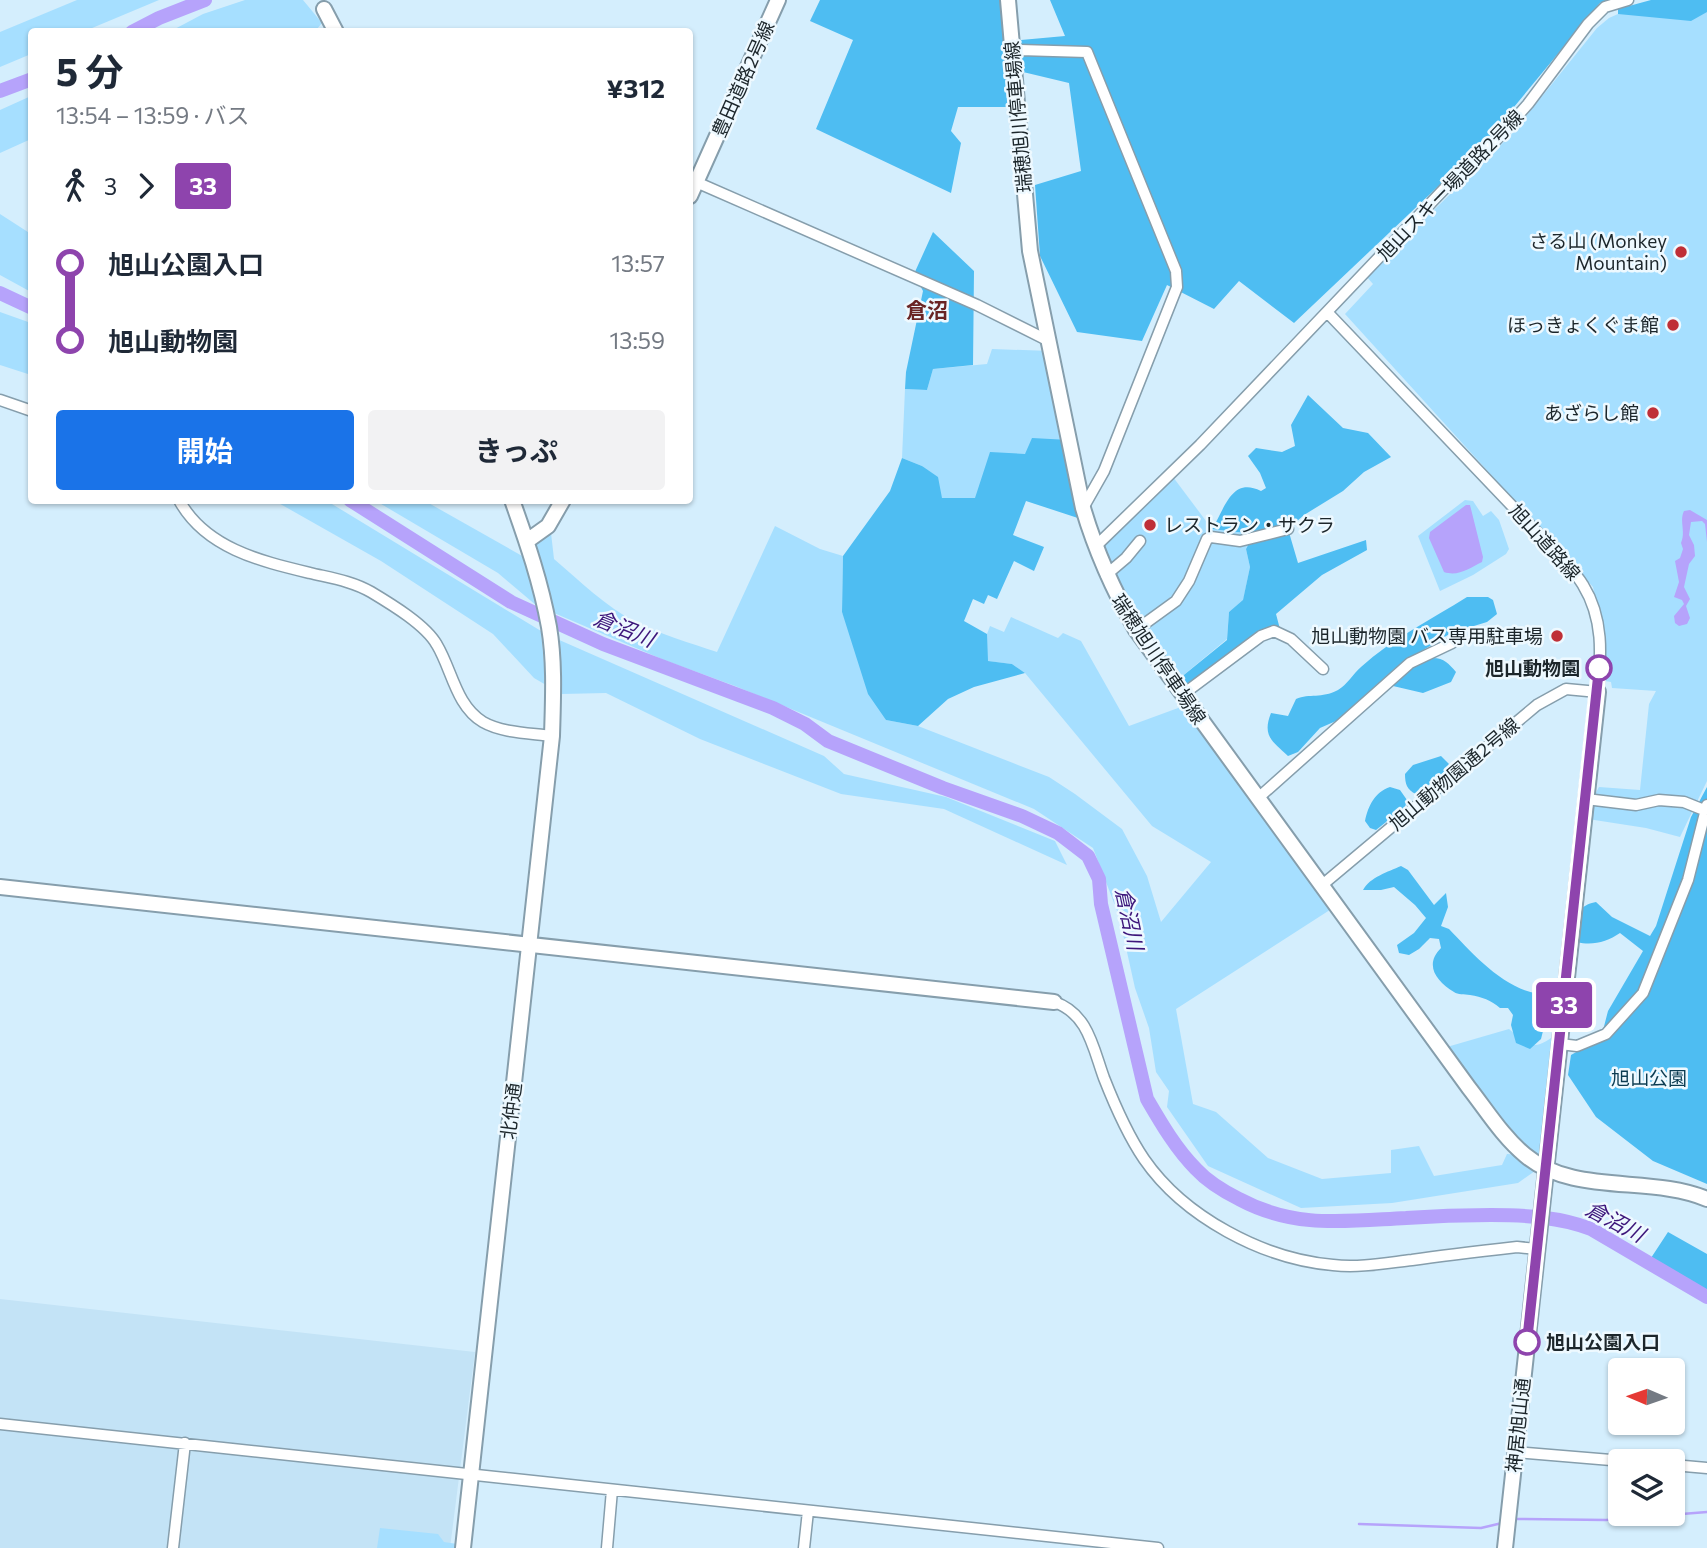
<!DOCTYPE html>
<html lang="ja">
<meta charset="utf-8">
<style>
body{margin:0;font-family:Commissioner,"Noto Sans JP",sans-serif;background:#f2f2f3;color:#1f2937;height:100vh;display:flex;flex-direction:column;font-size:26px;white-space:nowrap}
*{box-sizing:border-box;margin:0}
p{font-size:23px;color:#747a83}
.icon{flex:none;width:38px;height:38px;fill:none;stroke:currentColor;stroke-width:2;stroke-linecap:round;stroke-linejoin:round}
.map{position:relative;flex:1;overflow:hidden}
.side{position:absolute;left:28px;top:28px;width:665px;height:476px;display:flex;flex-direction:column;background:#fff;border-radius:7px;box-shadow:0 2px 5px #0004}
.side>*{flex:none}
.badge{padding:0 14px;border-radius:5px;font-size:24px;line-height:46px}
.needle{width:46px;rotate:272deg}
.tools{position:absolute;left:1608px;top:1358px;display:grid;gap:14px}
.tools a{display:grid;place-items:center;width:77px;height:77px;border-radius:7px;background:#fff;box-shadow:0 2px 5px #0004;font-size:35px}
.map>.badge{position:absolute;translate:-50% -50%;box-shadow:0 0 0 4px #fff}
.legs{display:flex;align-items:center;gap:10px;height:77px;padding:0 28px;font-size:23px}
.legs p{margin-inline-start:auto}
.overview{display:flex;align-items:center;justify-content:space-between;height:119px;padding:0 28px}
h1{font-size:38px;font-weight:700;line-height:52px}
.cta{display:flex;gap:14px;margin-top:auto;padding:14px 28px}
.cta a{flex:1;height:80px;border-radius:7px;background:#1a73e8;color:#fff;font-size:28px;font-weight:700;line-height:80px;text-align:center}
.cta a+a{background:#f2f2f3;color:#1f2937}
ul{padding:0 28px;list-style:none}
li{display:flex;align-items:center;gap:24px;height:77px;font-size:26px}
li i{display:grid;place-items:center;width:10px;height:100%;margin:0 9px;background:currentColor}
li i::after{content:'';width:18px;height:18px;margin:-9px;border:5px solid;border-radius:50%;background:#fff}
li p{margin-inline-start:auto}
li:first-child i{background:linear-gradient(#0000 50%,currentColor 0)}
li:last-child i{background:linear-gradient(currentColor 50%,#0000 0)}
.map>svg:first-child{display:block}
.built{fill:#c3e3f6}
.green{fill:#a6dfff}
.forest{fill:#4ebdf2}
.water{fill:#b6a3fb}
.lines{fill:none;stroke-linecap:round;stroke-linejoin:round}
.stream{stroke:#b6a3fb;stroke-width:2.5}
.river{stroke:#b6a3fb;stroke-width:14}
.street-casing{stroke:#869eac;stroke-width:13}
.secondary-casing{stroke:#869eac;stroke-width:18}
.street{stroke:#fff;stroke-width:10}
.secondary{stroke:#fff;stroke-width:14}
.line-1-casing{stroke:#fff;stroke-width:16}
.line-1{stroke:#8e44ad;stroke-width:10}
.poi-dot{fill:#bf2f37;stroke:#eef9ff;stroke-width:2.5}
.stop-1-dot{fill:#fff;stroke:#8e44ad;stroke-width:3.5}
.labels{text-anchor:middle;stroke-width:5;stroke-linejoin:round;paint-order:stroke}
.street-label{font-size:19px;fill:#1c262b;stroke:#eef9ff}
.poi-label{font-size:19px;fill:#1c262b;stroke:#eef9ff;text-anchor:end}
.stop-label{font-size:19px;font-weight:bold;fill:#1c262b;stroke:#eef9ff;text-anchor:end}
.park-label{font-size:19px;fill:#0c3c52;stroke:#eef9ff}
.neighbourhood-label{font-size:21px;font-weight:bold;fill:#692424;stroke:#eef9ff}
.water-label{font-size:21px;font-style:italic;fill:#3d167b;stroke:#eef9ff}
</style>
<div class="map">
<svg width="1707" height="1548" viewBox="0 0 1707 1548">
<rect width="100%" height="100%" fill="#d4eefd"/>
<path class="built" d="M0 1299 475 1352 450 1548H0Z"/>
<path class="green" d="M77 0H159L85 31 32 32 31 54 0 67V32Z
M245 0H303L322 23 317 29 291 28 284 31H171L203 14Z
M1707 0V781L1680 837 1646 828 1588 819 1589 805 1599 787 1640 790 1649 704 1656 691 1612 688 1611 682 1605 681 1606 656 1593 587 1345 314 1373 284 1366 276 1511 135 1597 28 1609 18 1618 14Z
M31 96V139L0 153V110Z
M0 214 31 234V292L0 275Z
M0 312 31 323V375L0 365Z
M992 349 1051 351 1069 440 1025 454 976 498H942L922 466 902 458 905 389 927 390 933 369 987 364Z
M1170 473 1212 529 1254 534 1246 549 1250 567 1243 601 1229 612 1227 639 1174 683 1095 547Z
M1465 500 1473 501 1483 516 1491 511 1499 520 1509 549 1506 554 1473 575 1440 591 1418 536Z
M275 501H327L541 631 546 685 534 678 493 634 381 561Z
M376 501H425L524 557 537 606 498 573Z
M775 526 820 549 843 556 842 612 886 720 918 726 1049 777 1075 794 1122 829 1147 876 1161 922 1211 862 1152 826 1025 673 1012 664 987 661V634L990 626 1004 632 1011 617 1058 638 1063 633 1081 641 1129 726 1189 704 1336 906 1176 1009 1193 1104 1216 1112 1268 1158 1322 1179 1391 1173V1150L1419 1146 1434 1176 1502 1165 1507 1154 1523 1155 1440 1049 1509 1029C1532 1049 1536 1051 1561 1030L1542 1166 1518 1183 1392 1203 1301 1208 1208 1166 1167 1107 1169 1091 1156 1072 1149 1028 1135 988 1119 916 1093 848 1034 809 735 686 664 660 554 613 536 544 551 533 554 559C580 581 606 607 636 622 662 635 690 643 717 652Z
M557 639 824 756 844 774 946 797 1055 841 1067 865 944 809 841 794 700 739 606 693 561 694 556 691Z
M380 1528 438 1534 444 1542 464 1545 463 1548H377Z"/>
<path class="forest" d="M820 0H1007L1017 107H958L951 131 961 143 951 193 816 129 853 40 810 21Z
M1050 0H1607L1600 3 1485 142 1294 323 1239 281 1214 309 1167 285 1142 341 1077 332 1040 256 1035 185 1081 171 1069 83 1023 72 1021 40 1065 36Z
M1651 0H1707V12L1691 21 1618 14V9Z
M933 232 974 271 973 365 933 369 927 390 905 389 906 372 923 291 914 274Z
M1308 395 1343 428 1368 433 1391 457 1364 472 1343 491 1304 515 1288 529 1298 563 1366 540 1367 550 1322 575 1276 614 1281 633 1274 631 1182 695 1174 683 1227 640 1229 612 1243 600 1250 567 1246 549 1254 534 1212 529C1225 509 1231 476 1261 491L1266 488 1260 473 1248 456 1256 448 1282 452 1295 446 1291 425Z
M1032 438 1069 440 1087 521 1026 501 1013 535 1044 547 1034 571 1014 561 997 599 988 595 984 604 973 599 964 621 987 634 988 661 1012 664 1025 673 974 687 948 699 918 726 886 720 868 694 842 612 843 556 890 491 902 458 922 466 938 477 942 498H975L990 452 1025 454Z
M1467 597H1488L1493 600 1497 614 1487 622 1451 633 1399 665 1336 721 1320 728 1298 752 1288 756C1272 741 1262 736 1271 713L1288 716 1296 699C1310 693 1321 699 1338 690 1347 685 1353 674 1361 667 1392 639 1432 619 1467 597Z
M1433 658C1444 658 1449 664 1456 672L1451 682 1423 693 1393 686 1392 682 1413 665Z
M1441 756 1449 764 1441 776 1416 794C1407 790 1405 784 1405 774L1413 765Z
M1390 787 1400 790 1407 800 1405 807 1376 830 1370 828 1365 821C1368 806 1375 792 1390 787Z
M1707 787V1184L1653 1161 1596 1117 1568 1075 1571 1055 1601 1038 1608 1011 1643 951 1620 933C1607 942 1592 946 1577 942 1579 920 1572 907 1596 902L1612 917 1650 936 1656 926 1691 817Z
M1401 866 1408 870 1434 905 1446 893 1448 907 1441 926 1449 929C1474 955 1511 998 1552 994L1556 1001 1555 1013 1545 1023 1541 1039 1530 1049 1516 1043 1511 1025 1513 1015 1508 1008H1500C1491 1000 1482 997 1470 995 1464 994 1458 995 1454 992 1436 981 1424 965 1441 948L1439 939 1430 938 1419 949 1409 955 1399 953 1397 945 1414 933 1426 918 1415 905 1394 887 1381 890H1363C1370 877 1388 872 1401 866Z
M1668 1232 1707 1254V1297L1649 1261Z"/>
<path class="water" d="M1466 505H1470L1483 557 1482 562C1470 568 1458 577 1444 572L1429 538 1430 532Z
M1690 510 1707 520V542L1705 524 1702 521 1691 522 1689 535 1694 545 1695 556 1689 564 1684 587 1690 599 1686 606 1690 618 1687 624 1679 626 1675 623 1674 616 1684 604 1682 600 1674 597 1679 582 1675 561 1680 558 1683 549 1681 543C1686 531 1679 521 1684 511Z"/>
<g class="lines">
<path class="stream" d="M1515 1519 1606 1520 1707 1512
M1359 1524 1481 1528 1502 1523"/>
<path class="river" d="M132 32 159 18 205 0
M0 91 32 79
M0 293 32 308
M350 500 511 602 603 644 773 708 805 724 828 741 943 788 1022 816 1058 833 1088 856 1099 879 1101 904 1147 1099C1161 1123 1176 1149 1196 1169 1208 1182 1223 1191 1239 1199 1295 1229 1345 1221 1406 1218 1434 1216 1463 1215 1491 1215 1525 1215 1560 1217 1591 1229L1707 1297"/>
<g class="street-casing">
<path id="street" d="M1012 51 1020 50 1087 52 1176 271 1177 287 1104 471 1083 508
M696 182 977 305 1049 341
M0 400 32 411
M179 500C205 548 260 561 310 573 331 578 352 581 371 592 391 604 426 625 437 645 452 670 456 706 483 722 502 733 531 733 552 736
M1095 547 1200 445 1447 186 1490 147 1528 104 1588 24 1605 7 1628 0
M1106 575 1126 558 1140 541
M1136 630 1176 601 1189 581 1207 539 1211 537 1240 541 1288 529
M1182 695 1261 636 1274 631 1291 639 1323 669
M1257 799 1410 663 1452 643
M1586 799 1636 805 1659 800 1684 802 1704 810
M1321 886 1537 705 1566 689 1598 692C1601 655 1604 619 1583 585 1576 573 1564 562 1555 551L1327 312
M1054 1002C1088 1013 1093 1048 1104 1078 1115 1106 1127 1134 1144 1159 1184 1217 1263 1259 1333 1265 1359 1268 1386 1263 1412 1260 1447 1255 1482 1251 1517 1247L1537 1249
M1560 1044 1577 1046 1606 1034 1643 993 1688 880 1707 805
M0 1424 1158 1548
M1515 1452 1623 1461
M1673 1465 1707 1468
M173 1548 185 1443
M607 1548 612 1490
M804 1548 808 1511"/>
</g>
<g class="secondary-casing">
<path id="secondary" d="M1008 0 1030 251 1083 508C1096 552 1113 590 1136 630L1469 1088C1487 1111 1503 1137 1525 1155 1573 1196 1651 1175 1707 1199
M324 9 336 32
M690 196 778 0
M527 541 548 526 563 500
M0 887 1054 1002
M463 1548 552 736C553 700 555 663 549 627 541 583 527 542 512 500
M1505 1548 1598 692"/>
</g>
<use href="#street" class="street"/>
<use href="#secondary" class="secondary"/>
</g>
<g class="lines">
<g class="line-1-casing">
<path id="line-1" d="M1527 1342 1599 668"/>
</g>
<use href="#line-1" class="line-1"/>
</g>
<g class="poi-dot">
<circle cx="1681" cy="252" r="7"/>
<circle cx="1673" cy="325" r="7"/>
<circle cx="1653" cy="413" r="7"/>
<circle cx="1150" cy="525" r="7"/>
<circle cx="1557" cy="636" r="7"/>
</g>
<g class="stop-1-dot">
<circle cx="1599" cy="668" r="12"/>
<circle cx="1527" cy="1342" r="12"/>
</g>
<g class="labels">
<g class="street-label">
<text transform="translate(743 79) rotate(-66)" y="7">豊田道路2号線</text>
<text transform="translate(1018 117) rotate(-95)" y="7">瑞穂旭川停車場線</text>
<text transform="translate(1450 185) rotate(-46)" y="7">旭山スキー場道路2号線</text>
<text transform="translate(1545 542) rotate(48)" y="7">旭山道路線</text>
<text transform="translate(1159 659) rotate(56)" y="7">瑞穂旭川停車場線</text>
<text transform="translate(1454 774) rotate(-40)" y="7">旭山動物園通2号線</text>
<text transform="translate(511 1111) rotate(-83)" y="7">北仲通</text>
<text transform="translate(1518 1425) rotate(-84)" y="7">神居旭山通</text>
</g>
<g class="poi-label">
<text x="1667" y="248">さる山 (Monkey<tspan x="1667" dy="22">Mountain)</tspan></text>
<text x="1659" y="332">ほっきょくぐま館</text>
<text x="1639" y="420">あざらし館</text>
<text x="1164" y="532" text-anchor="start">レストラン・サクラ</text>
<text x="1543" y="643">旭山動物園 バス専用駐車場</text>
</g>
<g class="stop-label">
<text x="1580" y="675">旭山動物園</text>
<text x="1546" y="1349" text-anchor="start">旭山公園入口</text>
</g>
<g class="park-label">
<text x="1649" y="1085">旭山公園</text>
</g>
<g class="neighbourhood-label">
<text x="927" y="318">倉沼</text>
</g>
<g class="water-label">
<text transform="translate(624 629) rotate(22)" y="7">倉沼川</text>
<text transform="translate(1129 919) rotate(78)" y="7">倉沼川</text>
<text transform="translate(1615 1222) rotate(28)" y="7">倉沼川</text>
</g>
</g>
</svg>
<div class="tools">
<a><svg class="needle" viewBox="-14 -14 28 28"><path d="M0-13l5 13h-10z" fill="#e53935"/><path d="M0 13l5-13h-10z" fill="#747a83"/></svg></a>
<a><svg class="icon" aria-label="layers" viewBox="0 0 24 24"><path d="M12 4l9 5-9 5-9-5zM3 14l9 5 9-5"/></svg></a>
</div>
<b class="badge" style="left:1564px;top:1005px;background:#8e44ad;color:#fff">33</b>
<section class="side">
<div class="overview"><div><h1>5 分</h1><p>13:54 – 13:59 · バス</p></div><b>¥312</b></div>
<div class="legs"><svg class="icon" aria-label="walk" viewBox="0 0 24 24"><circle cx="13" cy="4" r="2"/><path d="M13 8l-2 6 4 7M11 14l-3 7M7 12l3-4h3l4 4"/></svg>3<svg class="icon" aria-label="forward" viewBox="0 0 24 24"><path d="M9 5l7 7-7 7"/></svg><b class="badge" style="background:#8e44ad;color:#fff">33</b></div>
<ul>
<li><i style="color:#8e44ad"></i><b>旭山公園入口</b><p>13:57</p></li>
<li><i style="color:#8e44ad"></i><b>旭山動物園</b><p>13:59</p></li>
</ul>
<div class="cta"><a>開始</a><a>きっぷ</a></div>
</section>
</div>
